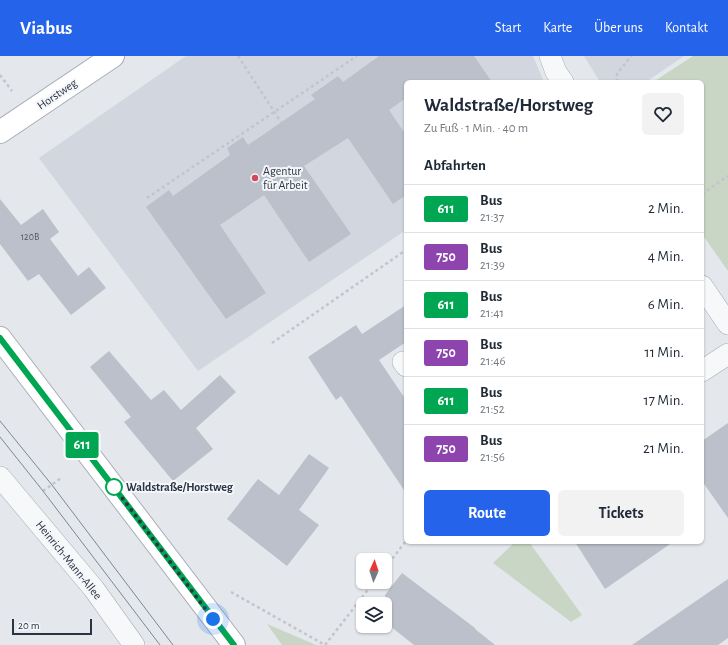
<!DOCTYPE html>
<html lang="de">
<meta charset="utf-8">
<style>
body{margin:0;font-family:"Alegreya Sans",sans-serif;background:#f2f2f3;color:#1f2937;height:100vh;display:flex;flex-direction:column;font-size:15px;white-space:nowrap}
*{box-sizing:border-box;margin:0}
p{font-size:13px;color:#747a83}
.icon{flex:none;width:22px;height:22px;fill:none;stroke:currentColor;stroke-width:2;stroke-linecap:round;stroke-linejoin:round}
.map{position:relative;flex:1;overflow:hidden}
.sheet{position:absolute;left:404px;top:24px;width:300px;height:464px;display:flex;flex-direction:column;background:#fff;border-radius:6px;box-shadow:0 1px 3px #0004}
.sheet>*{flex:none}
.badge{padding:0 8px;border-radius:3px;font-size:14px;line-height:26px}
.needle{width:26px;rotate:3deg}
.controls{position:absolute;left:356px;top:497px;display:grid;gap:8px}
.controls a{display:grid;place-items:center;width:36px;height:36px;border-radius:6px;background:#fff;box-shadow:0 1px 3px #0004;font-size:20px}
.scale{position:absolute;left:12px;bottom:10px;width:80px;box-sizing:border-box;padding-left:4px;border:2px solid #2b3445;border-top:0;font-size:11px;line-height:14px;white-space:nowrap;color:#2b3445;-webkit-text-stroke:3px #f4f6f9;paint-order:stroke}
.you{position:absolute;width:20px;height:20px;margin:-10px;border:3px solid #fff;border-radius:50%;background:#1a73e8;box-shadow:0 0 0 6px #1a73e833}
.map>.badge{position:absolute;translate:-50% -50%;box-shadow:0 0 0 2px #fff}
h2{padding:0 20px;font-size:15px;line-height:36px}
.round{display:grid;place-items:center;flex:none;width:42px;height:42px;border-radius:6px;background:#f2f2f3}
.overview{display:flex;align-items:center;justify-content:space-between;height:68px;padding:0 20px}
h1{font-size:19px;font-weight:600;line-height:30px}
.primary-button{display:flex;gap:8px;margin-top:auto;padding:8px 20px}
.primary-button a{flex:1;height:46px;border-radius:6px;background:#2563eb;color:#fff;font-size:16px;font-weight:600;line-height:46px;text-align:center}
.primary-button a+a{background:#f2f2f3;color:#1f2937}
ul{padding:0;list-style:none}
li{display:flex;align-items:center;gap:12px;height:48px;padding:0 20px;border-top:1px solid #e0e1e3}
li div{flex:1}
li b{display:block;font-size:15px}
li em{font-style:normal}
li .badge{min-width:44px;font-weight:700;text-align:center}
header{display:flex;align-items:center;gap:24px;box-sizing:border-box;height:56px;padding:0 20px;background:#2563eb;color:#fff}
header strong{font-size:19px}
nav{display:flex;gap:22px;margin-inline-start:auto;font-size:14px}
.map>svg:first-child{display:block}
.built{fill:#d2d6de}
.green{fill:#c9d6c5}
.building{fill:#bbc0ca}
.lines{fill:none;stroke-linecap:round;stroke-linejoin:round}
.street-casing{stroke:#a9aeb7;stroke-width:22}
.secondary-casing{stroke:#a9aeb7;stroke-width:24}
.path{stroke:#c2c5cb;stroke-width:2.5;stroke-dasharray:3 3;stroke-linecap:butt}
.street{stroke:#f7f8fa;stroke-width:21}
.secondary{stroke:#fff;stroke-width:22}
.tram{stroke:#7d8696;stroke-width:1}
.line-casing{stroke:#fff;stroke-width:9}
.line{stroke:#00a651;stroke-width:6}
.walk{stroke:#2b3445;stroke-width:4;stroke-dasharray:0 7.2}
.poi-dot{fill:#d1495b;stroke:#f4f6f9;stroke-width:1.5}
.stop-dot{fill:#fff;stroke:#00a651;stroke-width:2}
.labels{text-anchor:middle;stroke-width:4;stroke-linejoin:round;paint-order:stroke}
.number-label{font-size:10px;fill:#4f5766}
.street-label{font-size:12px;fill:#2b3445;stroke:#f4f6f9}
.poi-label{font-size:12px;fill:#2b3445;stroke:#f4f6f9;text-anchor:start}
.stop-label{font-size:12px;font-weight:bold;fill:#2b3445;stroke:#f4f6f9;text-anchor:start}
</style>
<header>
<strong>Viabus</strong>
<nav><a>Start</a><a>Karte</a><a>Über uns</a><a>Kontakt</a></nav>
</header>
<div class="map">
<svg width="728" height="589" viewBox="0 0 728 589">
<rect width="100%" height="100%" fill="#e4e7ec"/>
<path class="built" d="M186 0H533L544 26H406V174L198 315 39 102Z
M584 0H684L646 26H600Z"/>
<path class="green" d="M693 0H728V215L702 178V26H653Z
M515 486H529L582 559 571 566 493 507Z
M267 568 316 589H282Z"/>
<path class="building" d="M379 0H474L492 26H406V42L389 54 406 79V139L393 148 348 82 304 110 351 178 309 206 264 139 220 169 266 237 226 263 146 151 169 134 173 140 230 99 227 92 243 81 248 89 315 43 311 39 338 20 343 26Z
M0 143 21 169 43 153 59 176 50 183 78 220 89 211 106 232 71 259 39 218 28 225 0 188Z
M406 249V286L379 304 406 344V437L341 340 336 344 308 301 356 269 362 278Z
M109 295 151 344 164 334 181 354 220 319 236 336 196 372 213 393 173 425 124 366 131 361 90 311Z
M728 367V462L702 425V385Z
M309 398 329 412 299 454 319 469 287 510 227 463 258 423 279 439Z
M575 486H673L605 533Z
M402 517 475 572V573L495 589H414L385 566V539Z
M728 523V582L718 589H632Z"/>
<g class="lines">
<g class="street-casing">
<path id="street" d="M550 0 556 16 563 26
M702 230 728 268
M403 306 406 310
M702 315 728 298
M0 421 94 533 134 589"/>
</g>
<g class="secondary-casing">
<path id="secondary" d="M0 76 113 0
M0 282 234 589"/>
</g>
<path class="path" d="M238 0 281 66
M0 19 12 35
M617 26V18L631 0
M702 138 728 120
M147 142 357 0
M272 287 406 194
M43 435 61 422
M385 512 406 485
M231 536 325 589 374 526"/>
<use href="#street" class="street"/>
<use href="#secondary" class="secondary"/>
<path class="tram" d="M0 365 52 429 173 589
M0 381 43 435 160 589"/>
</g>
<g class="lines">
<g class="line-casing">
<path id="line" d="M0 282 234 589"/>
</g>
<use href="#line" class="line"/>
<path class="walk" d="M114 431 213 563"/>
</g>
<circle class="poi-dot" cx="255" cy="122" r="4"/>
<circle class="stop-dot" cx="114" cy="431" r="8"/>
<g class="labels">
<g class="number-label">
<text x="30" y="184">120B</text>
</g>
<g class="street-label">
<text transform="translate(57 38) rotate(-34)" y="4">Horstweg</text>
<text transform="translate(69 504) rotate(51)" y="4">Heinrich-Mann-Allee</text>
</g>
<g class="poi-label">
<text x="263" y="119">Agentur<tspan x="263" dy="14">für Arbeit</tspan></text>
</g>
<g class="stop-label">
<text x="126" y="435">Waldstraße/Horstweg</text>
</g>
</g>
</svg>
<div class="controls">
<a><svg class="needle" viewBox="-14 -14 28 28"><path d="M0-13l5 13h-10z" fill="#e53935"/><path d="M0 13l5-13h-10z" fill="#747a83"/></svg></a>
<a><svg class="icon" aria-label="layers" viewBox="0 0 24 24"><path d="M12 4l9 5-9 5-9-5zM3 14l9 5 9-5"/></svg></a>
</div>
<div class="scale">20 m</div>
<div class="you" style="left:213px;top:563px"></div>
<b class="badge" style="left:82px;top:389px;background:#00a651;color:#fff">611</b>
<section class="sheet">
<div class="overview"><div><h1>Waldstraße/Horstweg</h1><p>Zu Fuß · 1 Min. · 40 m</p></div><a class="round"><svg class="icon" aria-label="heart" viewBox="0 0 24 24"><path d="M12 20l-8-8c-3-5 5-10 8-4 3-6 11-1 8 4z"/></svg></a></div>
<h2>Abfahrten</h2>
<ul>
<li><span class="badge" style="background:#00a651;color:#fff">611</span><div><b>Bus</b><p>21:37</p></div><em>2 Min.</em></li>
<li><span class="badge" style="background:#8e44ad;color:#fff">750</span><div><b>Bus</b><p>21:39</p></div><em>4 Min.</em></li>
<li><span class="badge" style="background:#00a651;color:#fff">611</span><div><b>Bus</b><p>21:41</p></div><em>6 Min.</em></li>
<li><span class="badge" style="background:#8e44ad;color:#fff">750</span><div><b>Bus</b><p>21:46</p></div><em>11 Min.</em></li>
<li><span class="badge" style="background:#00a651;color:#fff">611</span><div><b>Bus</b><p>21:52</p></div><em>17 Min.</em></li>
<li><span class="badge" style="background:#8e44ad;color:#fff">750</span><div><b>Bus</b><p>21:56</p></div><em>21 Min.</em></li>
</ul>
<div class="primary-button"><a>Route</a><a>Tickets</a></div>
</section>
</div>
